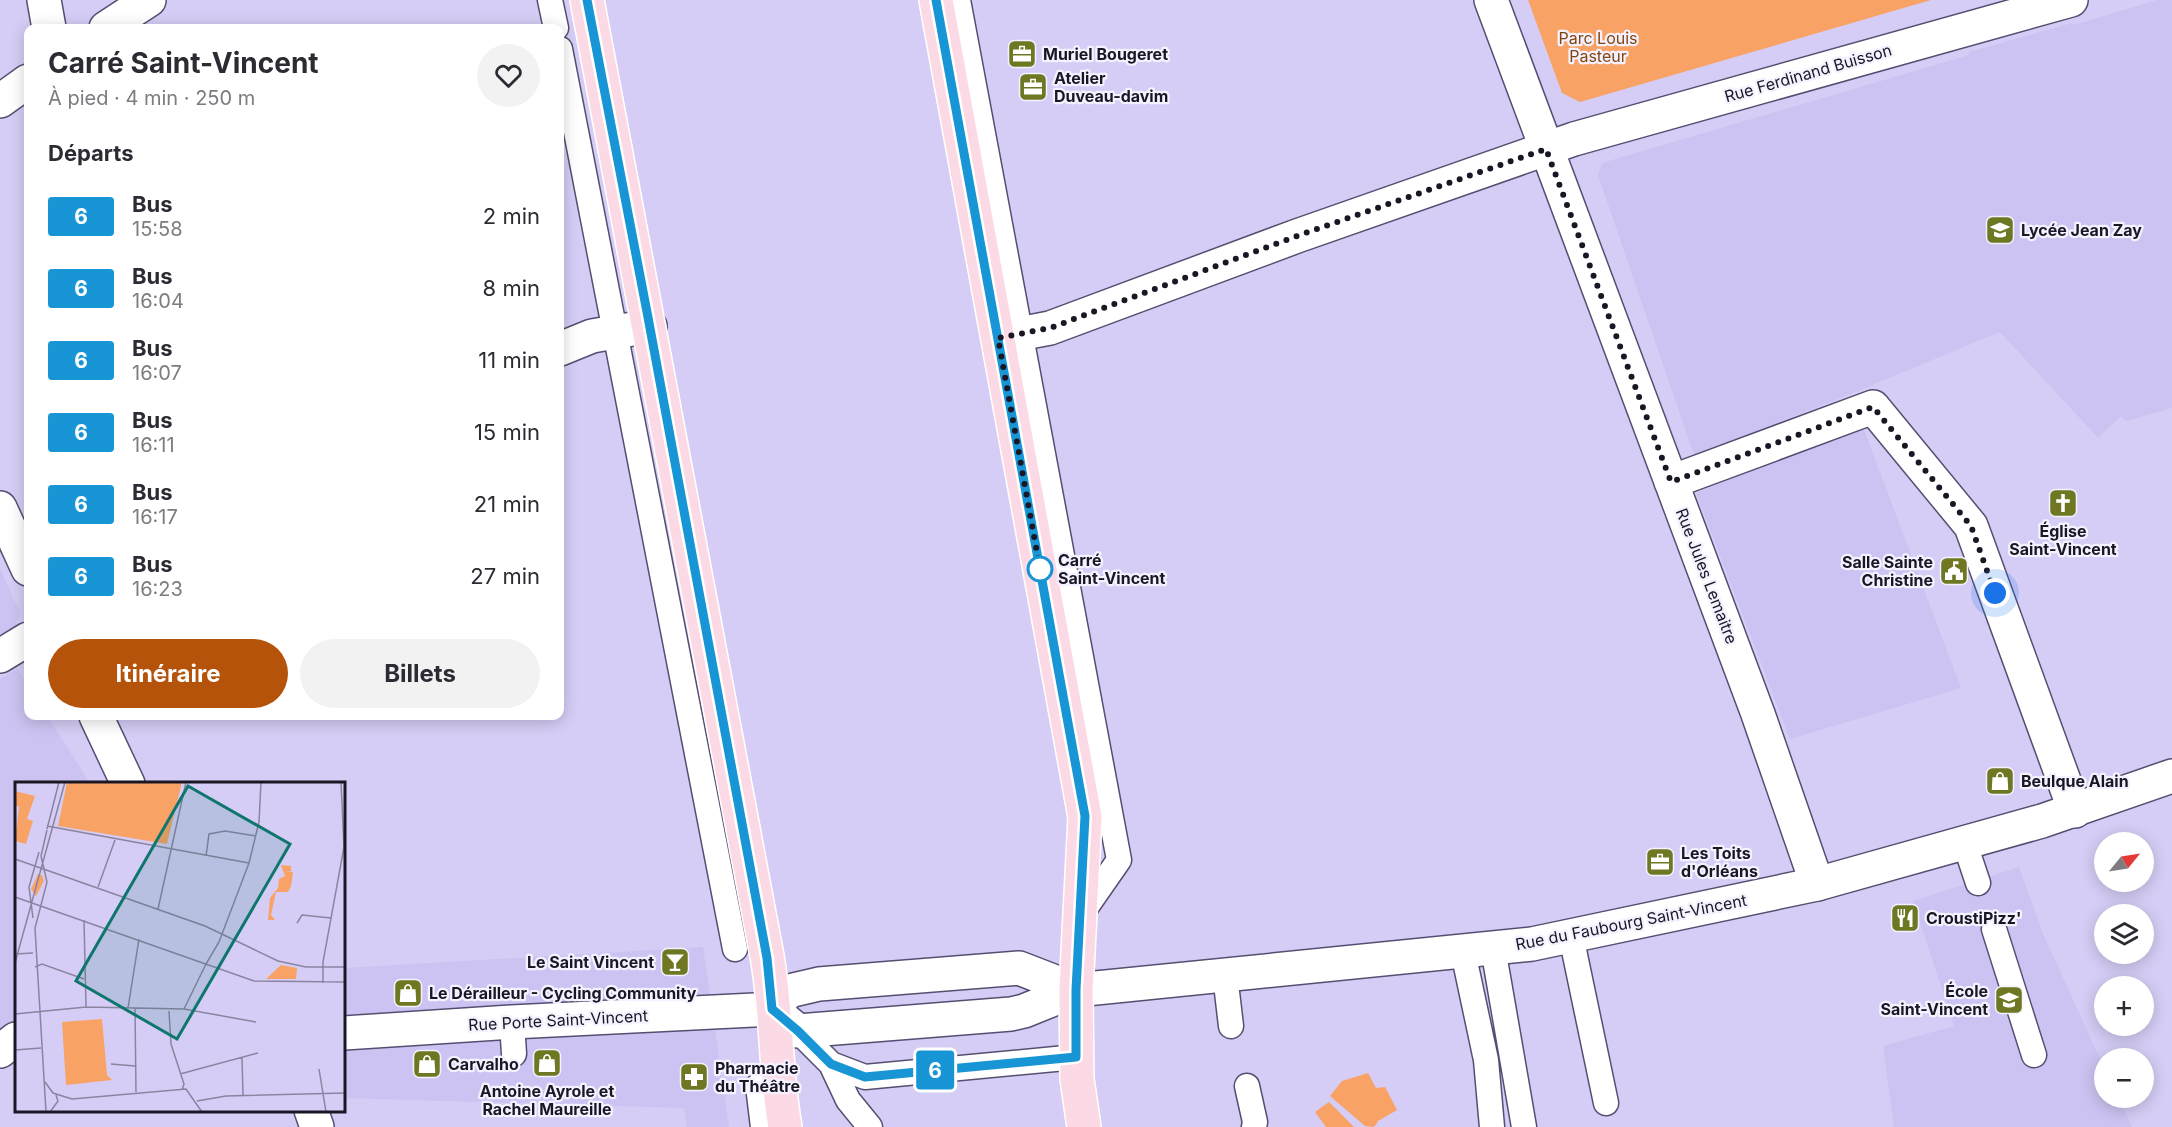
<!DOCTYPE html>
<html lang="fr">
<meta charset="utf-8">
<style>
body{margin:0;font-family:Inter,sans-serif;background:#f2f2f3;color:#2b2b33;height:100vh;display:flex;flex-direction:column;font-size:22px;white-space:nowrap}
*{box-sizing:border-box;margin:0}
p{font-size:20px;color:#7c7c81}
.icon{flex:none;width:33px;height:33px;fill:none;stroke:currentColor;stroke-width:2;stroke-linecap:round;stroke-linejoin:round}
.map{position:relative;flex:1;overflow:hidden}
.panel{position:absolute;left:24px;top:24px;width:540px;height:696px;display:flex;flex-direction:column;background:#fff;border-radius:12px;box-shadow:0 3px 15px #0003}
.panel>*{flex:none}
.badge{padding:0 12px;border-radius:4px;font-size:21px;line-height:39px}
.needle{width:39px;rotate:60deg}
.tools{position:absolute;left:2094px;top:832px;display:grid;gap:12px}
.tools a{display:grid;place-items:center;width:60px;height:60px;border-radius:50%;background:#fff;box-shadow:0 3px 15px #0003;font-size:30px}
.you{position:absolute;width:30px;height:30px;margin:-15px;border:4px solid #fff;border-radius:50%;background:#1a73e8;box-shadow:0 0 0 9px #1a73e833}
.map>.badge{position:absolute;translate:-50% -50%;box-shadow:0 0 0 3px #fff}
h2{padding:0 24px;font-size:22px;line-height:54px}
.round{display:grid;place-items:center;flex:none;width:63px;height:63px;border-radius:32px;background:#f2f2f3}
.headline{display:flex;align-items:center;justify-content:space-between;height:102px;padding:0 24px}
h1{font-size:28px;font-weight:700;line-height:45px}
.action{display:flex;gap:12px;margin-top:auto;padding:12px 24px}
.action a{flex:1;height:69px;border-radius:36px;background:#b45309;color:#fff;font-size:24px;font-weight:700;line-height:69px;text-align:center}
.action a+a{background:#f2f2f3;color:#2b2b33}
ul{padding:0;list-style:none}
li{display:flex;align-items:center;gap:18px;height:72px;padding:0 24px}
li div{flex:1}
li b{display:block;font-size:22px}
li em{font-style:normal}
li .badge{min-width:66px;font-weight:700;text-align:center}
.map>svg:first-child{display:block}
.built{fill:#cdc3f2}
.green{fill:#f9a266}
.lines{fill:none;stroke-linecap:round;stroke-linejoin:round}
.service-casing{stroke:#564e70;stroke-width:27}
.minor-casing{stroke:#564e70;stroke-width:36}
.secondary-casing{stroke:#564e70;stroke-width:36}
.primary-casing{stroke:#fff;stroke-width:36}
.service{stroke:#fff;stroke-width:24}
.minor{stroke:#fff;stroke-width:33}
.secondary{stroke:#fff;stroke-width:33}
.primary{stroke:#fbdae6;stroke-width:33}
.line-casing{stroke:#fff;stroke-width:14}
.line{stroke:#1895d5;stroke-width:9}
.walk{stroke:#1a1624;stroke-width:6;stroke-dasharray:0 10.8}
.stop-dot{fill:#fff;stroke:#1895d5;stroke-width:3}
.labels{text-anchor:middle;stroke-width:4.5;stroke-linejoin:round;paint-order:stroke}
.park-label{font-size:16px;fill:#834510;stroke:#f4f2ff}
.poi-label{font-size:16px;font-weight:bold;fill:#1a1624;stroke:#f4f2ff;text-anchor:start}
.street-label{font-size:16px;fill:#1a1624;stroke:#f4f2ff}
.stop-label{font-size:16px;font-weight:bold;fill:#1a1624;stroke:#f4f2ff;text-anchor:start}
.inset-road{fill:none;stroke:#8a84a1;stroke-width:1.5}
.view{fill:#0f766e;fill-opacity:0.15;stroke:#0f766e;stroke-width:3}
.inset-edge{fill:none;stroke:#1a1624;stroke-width:3}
</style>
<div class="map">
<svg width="2172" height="1127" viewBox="0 0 2172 1127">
<rect width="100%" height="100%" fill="#d5cdf5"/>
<path class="built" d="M2157 0H2172V408L2126 421 2121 416 2098 438 2000 332 1848 395 1694 455 1599 178H1597L1602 163 1969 55V52L2072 23 2074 25Z
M1863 427 1961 688 1790 739 1696 493Z
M0 568 20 613 15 628 0 637Z
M17 668 28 686V716H47L90 783 16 784V1024L0 1034V679Z
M2019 867 2043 934 2104 1067V1098H2119L2132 1127H1894L1883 1046 1954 1026 1913 901Z
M703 947 729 1127H687L684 1108 344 1098V968Z"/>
<path class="green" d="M1528 0H1931L1580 102 1562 93Z
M1368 1073 1376 1088 1385 1087 1397 1110 1378 1121 1376 1125 1373 1127 1365 1126 1330 1096 1342 1081Z
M1329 1102 1354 1127H1326L1315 1112Z"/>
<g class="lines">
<g class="service-casing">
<path id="service" d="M550 0 556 28
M958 0 1119 860 1080 916
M560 49 735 949
M1965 844 1978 883
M1994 929 2034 1055
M1571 936 1606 1103
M1493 948 1524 1127
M1463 952 1486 1060 1492 1127
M1225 975 1231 1026
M512 1022 514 1054
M798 1031 831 1064 848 1100 870 1127
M831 1064 865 1077 1076 1057
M758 1086 763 1127
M1247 1086 1255 1122 1254 1127"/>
</g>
<g class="minor-casing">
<path id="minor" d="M44 0 49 28
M1491 0 1758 714 1817 884
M106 28 149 0
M0 101 28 81
M998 338 1050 328 1297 236 1574 139 2071 0
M560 349 592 336 650 326
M1671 482 1873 407 1971 526 2075 811
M0 508 28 569
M0 656 28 639
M96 716 128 784
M344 1033 512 1022 772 1009
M0 1051 16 1039
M311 1110 317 1127"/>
</g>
<g class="secondary-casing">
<path id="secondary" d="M1076 990 1019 968 819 984 789 991 772 1009 798 1031 1011 1014 1024 1011 1076 990 1532 944 1817 884 2042 821 2172 776"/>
</g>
<g class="primary-casing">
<path id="primary" d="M587 0C648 318 707 637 767 956 777 1012 775 1070 785 1127
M936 0 1085 817 1076 990 1077 1079 1084 1127"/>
</g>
<use href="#service" class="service"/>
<use href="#minor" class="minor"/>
<use href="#secondary" class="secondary"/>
<use href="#primary" class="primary"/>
</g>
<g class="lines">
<g class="line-casing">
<path id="line" d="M587 0 647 312 767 958 772 1009 798 1031 831 1064 865 1077 1076 1057V990L1085 816 936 0"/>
</g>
<use href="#line" class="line"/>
<path class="walk" d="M1040 569 998 338 1050 328 1297 236 1546 149 1671 482 1873 407 1971 526 1995 593"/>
</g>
<defs>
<g id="office-square" transform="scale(1.5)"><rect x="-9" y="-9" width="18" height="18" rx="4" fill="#6f7722" stroke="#f4f2ff"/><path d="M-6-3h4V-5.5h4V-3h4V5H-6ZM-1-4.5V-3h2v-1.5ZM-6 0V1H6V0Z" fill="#fff"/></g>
<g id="school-square" transform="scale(1.5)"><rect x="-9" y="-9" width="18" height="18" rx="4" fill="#6f7722" stroke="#f4f2ff"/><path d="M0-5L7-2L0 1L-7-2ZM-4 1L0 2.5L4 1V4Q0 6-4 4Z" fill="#fff"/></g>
<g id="church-square" transform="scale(1.5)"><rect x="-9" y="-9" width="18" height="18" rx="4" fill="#6f7722" stroke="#f4f2ff"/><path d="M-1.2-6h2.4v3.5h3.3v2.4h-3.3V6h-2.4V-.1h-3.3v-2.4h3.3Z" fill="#fff"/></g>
<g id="civic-square" transform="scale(1.5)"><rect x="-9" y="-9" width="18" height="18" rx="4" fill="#6f7722" stroke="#f4f2ff"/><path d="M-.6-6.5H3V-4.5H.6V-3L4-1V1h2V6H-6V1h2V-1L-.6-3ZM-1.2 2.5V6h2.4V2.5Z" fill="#fff"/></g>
<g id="shop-square" transform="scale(1.5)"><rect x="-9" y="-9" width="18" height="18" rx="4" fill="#6f7722" stroke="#f4f2ff"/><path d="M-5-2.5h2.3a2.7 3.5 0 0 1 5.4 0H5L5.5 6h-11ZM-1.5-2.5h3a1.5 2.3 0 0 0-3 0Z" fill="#fff"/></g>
<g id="restaurant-square" transform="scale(1.5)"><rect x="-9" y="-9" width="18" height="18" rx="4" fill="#6f7722" stroke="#f4f2ff"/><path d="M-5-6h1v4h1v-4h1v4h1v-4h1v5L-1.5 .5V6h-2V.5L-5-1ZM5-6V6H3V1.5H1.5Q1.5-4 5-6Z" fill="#fff"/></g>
<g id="bar-square" transform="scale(1.5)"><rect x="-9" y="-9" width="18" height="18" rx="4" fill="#6f7722" stroke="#f4f2ff"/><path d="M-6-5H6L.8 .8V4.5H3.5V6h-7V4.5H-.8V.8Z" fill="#fff"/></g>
<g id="pharmacy-square" transform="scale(1.5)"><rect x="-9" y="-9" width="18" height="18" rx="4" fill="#6f7722" stroke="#f4f2ff"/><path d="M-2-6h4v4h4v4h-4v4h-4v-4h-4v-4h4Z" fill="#fff"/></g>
</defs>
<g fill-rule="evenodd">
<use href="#office-square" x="1022" y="54"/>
<use href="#office-square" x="1033" y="87"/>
<use href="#school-square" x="2000" y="230"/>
<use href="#church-square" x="2063" y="503"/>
<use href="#civic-square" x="1954" y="571"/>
<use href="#shop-square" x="2000" y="781"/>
<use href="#office-square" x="1660" y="862"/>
<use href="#restaurant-square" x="1905" y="918"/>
<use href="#bar-square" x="675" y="962"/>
<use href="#shop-square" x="408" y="993"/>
<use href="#school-square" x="2009" y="1000"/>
<use href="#shop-square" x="547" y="1063"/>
<use href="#shop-square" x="427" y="1064"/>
<use href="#pharmacy-square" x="694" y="1077"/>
</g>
<circle class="stop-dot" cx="1040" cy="569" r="12"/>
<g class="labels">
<g class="park-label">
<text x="1598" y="44">Parc Louis<tspan x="1598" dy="18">Pasteur</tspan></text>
</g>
<g class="poi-label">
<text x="1043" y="60">Muriel Bougeret</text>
<text x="1054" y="84">Atelier<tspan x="1054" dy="18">Duveau-davim</tspan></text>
<text x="2021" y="236">Lycée Jean Zay</text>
<text x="2063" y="537" text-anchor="middle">Église<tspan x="2063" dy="18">Saint-Vincent</tspan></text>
<text x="1933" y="568" text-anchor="end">Salle Sainte<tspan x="1933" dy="18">Christine</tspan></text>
<text x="2021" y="787">Beulque Alain</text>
<text x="1681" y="859">Les Toits<tspan x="1681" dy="18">d'Orléans</tspan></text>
<text x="1926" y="924">CroustiPizz'</text>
<text x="654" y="968" text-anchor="end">Le Saint Vincent</text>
<text x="1988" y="997" text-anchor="end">École<tspan x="1988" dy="18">Saint-Vincent</tspan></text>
<text x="429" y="999">Le Dérailleur - Cycling Community</text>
<text x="448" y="1070">Carvalho</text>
<text x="715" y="1074">Pharmacie<tspan x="715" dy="18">du Théâtre</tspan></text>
<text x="547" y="1097" text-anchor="middle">Antoine Ayrole et<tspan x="547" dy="18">Rachel Maureille</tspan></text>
</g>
<g class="street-label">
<text transform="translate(1808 73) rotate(-16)" y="6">Rue Ferdinand Buisson</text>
<text transform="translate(1707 576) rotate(69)" y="6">Rue Jules Lemaitre</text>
<text transform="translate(1631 922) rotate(-11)" y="6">Rue du Faubourg Saint-Vincent</text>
<text transform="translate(558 1020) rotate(-3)" y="6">Rue Porte Saint-Vincent</text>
</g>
<g class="stop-label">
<text x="1058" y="566">Carré<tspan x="1058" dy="18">Saint-Vincent</tspan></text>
</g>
</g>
<g transform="translate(15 782)">
<rect width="330" height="330" fill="#d5cdf5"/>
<path d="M52 0H167L152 62 43 44ZM0 9 20 14 12 37 18 39 11 62 0 59 4 25 0 23ZM266 83 276 84V89H271L278 90 276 104 273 110H261L256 133 260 138H253L255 116 263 106 264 97 270 94ZM23 92 27 93 29 99 21 114 16 107ZM266 183 282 186 281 197H251ZM87 237 92 293 97 298 51 303 47 240Z" fill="#f9a266"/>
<path class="inset-road" d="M32 44 234 81M32 47 44 0M191 74 194 52 210 49 241 54M0 77 190 144 263 179 291 185H330M83 105 100 58M0 115 239 199 330 200M143 127 171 0M18 136 14 105 24 70M69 138 71 225M282 141 287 133 316 136M0 172 18 171M0 181 50 0M191 182 204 160 234 81 244 40 246 0M20 185 27 182 69 197M308 201V180L329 65 326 0M71 225 169 227 241 240M113 226 124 157M120 226 121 310M169 227 191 182M154 229 156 262 169 302 167 308M0 232 71 225M0 268 26 266M227 275 228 313M96 282 120 284M304 287 311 330M165 292 243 271M30 300 38 311 57 317 171 307 187 330M182 319 211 314 330 311M31 330 20 146 32 100 26 74 32 48M35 330 43 319 41 313"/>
<path class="view" d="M173 4 275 62 162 257 61 199Z"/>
<rect width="330" height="330" class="inset-edge"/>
</g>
</svg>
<div class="tools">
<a><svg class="needle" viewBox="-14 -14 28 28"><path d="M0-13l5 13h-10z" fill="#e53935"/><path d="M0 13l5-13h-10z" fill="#7c7c81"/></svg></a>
<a><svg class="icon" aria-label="layers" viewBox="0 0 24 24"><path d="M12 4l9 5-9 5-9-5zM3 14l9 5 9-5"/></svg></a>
<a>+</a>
<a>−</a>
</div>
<div class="you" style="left:1995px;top:593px"></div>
<b class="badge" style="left:935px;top:1070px;background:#1895d5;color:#fff">6</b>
<section class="panel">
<div class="headline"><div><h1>Carré Saint-Vincent</h1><p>À pied · 4 min · 250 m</p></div><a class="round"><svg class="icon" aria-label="heart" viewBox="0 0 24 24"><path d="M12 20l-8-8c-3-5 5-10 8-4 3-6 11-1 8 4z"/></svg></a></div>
<h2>Départs</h2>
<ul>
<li><span class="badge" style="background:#1895d5;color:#fff">6</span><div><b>Bus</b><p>15:58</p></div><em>2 min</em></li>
<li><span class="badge" style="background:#1895d5;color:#fff">6</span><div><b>Bus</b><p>16:04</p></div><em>8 min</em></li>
<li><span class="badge" style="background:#1895d5;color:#fff">6</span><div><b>Bus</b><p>16:07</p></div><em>11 min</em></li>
<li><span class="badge" style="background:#1895d5;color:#fff">6</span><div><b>Bus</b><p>16:11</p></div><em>15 min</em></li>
<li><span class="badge" style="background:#1895d5;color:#fff">6</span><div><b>Bus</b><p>16:17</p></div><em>21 min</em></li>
<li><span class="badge" style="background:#1895d5;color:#fff">6</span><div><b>Bus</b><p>16:23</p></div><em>27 min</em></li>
</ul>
<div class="action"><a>Itinéraire</a><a>Billets</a></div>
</section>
</div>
